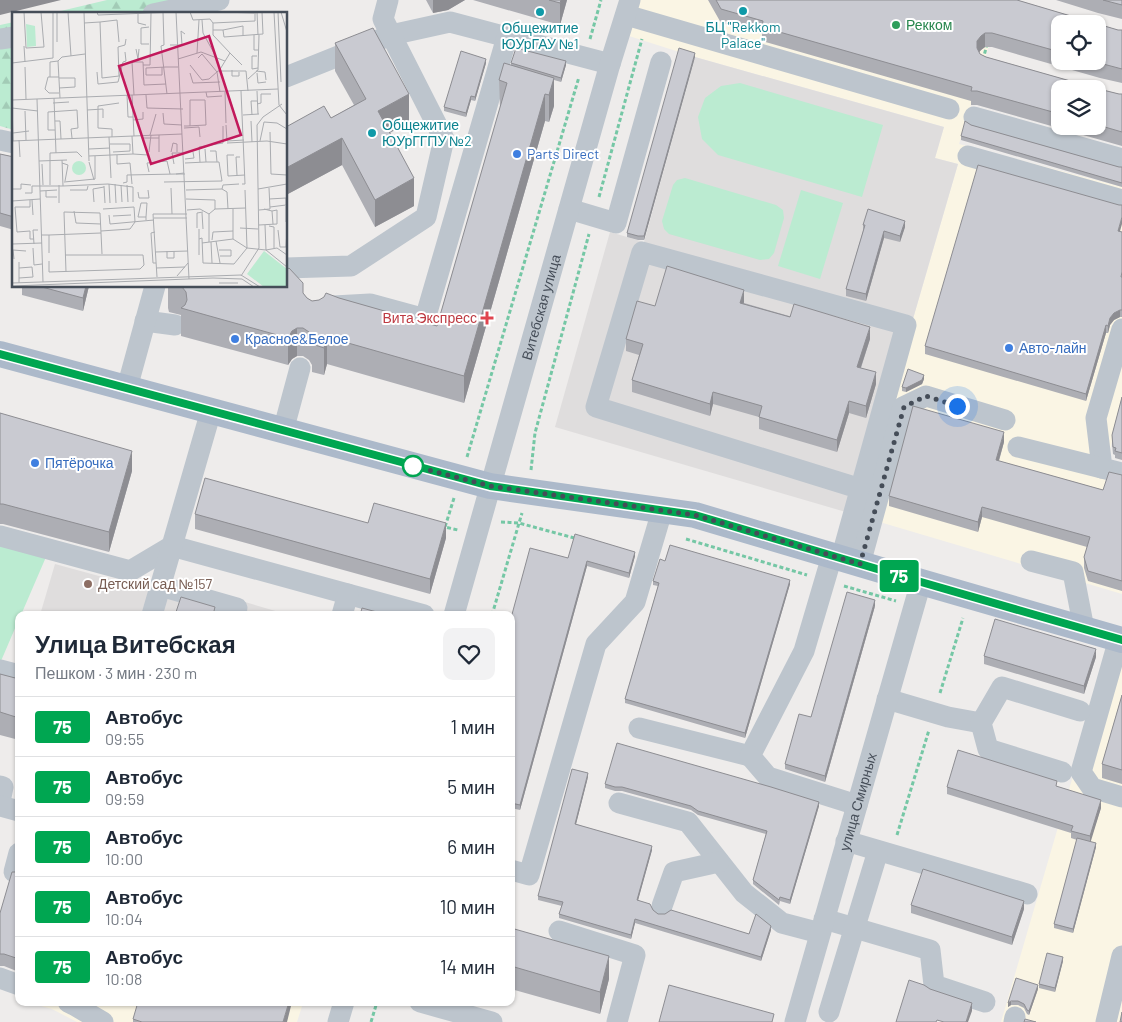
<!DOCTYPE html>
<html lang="ru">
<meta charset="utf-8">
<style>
body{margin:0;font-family:Barlow,sans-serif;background:#f2f2f3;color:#1f2937;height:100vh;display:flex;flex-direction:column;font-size:19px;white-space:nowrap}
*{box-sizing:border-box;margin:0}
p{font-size:16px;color:#747a83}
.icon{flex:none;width:28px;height:28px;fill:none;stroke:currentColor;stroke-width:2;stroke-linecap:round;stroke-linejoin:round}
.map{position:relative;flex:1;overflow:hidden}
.details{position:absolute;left:15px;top:611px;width:500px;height:395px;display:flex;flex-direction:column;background:#fff;border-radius:10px;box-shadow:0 1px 4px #0004}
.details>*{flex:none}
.badge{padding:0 10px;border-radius:4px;font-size:18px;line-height:32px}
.controls{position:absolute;left:1051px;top:15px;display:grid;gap:10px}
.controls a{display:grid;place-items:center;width:55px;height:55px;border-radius:10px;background:#fff;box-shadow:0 1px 4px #0004;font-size:25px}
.you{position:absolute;width:25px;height:25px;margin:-12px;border:4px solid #fff;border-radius:50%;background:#1a73e8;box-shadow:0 0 0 8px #1a73e833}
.map>.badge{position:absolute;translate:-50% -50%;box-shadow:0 0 0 2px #fff}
.round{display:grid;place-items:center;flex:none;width:52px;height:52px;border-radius:10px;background:#f2f2f3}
.head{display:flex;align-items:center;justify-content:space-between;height:85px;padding:0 20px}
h1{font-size:24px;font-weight:800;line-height:38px}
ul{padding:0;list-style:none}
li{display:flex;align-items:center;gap:15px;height:60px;padding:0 20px;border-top:1px solid #e0e1e3}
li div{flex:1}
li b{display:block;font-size:19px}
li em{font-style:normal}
li .badge{min-width:55px;font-weight:700;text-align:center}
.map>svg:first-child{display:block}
.commercial{fill:#faf5e4}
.education{fill:#dfdddd}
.green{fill:#bbebd1}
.forest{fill:url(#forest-firs)}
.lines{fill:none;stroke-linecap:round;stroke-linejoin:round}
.path{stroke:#75c7a5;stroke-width:3;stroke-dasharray:4 2.5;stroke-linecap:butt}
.minor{stroke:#bdc5cd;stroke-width:21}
.major{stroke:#acb9ca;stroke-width:26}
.wall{fill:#adaeb4;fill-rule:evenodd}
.shaded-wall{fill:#8d8d92}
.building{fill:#c9cad1;stroke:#8d8d92}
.line-casing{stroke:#fff;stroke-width:11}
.line{stroke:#00a651;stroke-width:8}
.walk{stroke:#454d58;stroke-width:5;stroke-dasharray:0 9}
.culture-dot{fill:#0f9aa8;stroke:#fff;stroke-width:2}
.leisure-dot{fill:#2e9e5b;stroke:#fff;stroke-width:2}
.shop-dot{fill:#3f7fe0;stroke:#fff;stroke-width:2}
.health-dot{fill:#e0444e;stroke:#fff;stroke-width:2}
.stop-dot{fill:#fff;stroke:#00a651;stroke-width:2.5}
.education-dot{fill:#8d6e63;stroke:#fff;stroke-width:2}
.labels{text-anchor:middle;stroke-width:4;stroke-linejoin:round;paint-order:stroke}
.leisure-label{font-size:14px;fill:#27864d;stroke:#fff;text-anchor:start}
.culture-label{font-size:14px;fill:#0d838f;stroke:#fff}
.shop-label{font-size:14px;fill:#366cbe;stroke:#fff;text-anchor:start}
.street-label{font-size:14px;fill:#454d58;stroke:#fff}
.health-label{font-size:14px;fill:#be3a42;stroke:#fff;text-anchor:end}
.education-label{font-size:14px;fill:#785e54;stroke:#fff;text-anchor:start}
.inset-road{fill:none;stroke:#aaacb0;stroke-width:1}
.view{fill:#c2185b;fill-opacity:0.15;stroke:#c2185b;stroke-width:2.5}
.inset-edge{fill:none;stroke:#454d58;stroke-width:2.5}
</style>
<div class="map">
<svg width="1122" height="1022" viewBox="0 0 1122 1022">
<defs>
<pattern id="forest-firs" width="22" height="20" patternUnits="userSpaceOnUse" patternTransform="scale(1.25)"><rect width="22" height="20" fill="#bbebd1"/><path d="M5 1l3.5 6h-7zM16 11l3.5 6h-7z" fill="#a2cbb6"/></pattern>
</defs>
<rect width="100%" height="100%" fill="#eeeceb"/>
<path class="commercial" d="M639 0H1003L959 144 1122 187V405L1109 453 1103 500 1122 552V594L856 515 958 164 935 158 944 127 695 57 629 36Z
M1111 646 1122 649V1022H1001Z
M30 1003H303L297 1022H77L52 1009Z"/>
<path class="education" d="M695 57 944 127 935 158 958 164 856 515 555 427 610 232 644 242Z
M55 564 150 590 154 575 289 615H40Z"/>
<path class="green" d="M740 83 883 125 862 197 718 155 702 139 698 117 705 98 721 86Z
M685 178 776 205 783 210 784 218 774 253 769 259 760 260 669 234 664 229 662 221 673 185 677 180Z
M801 190 843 203 820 279 778 266Z
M0 544 46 557 21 615H19V619L1 661H0Z"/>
<path class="forest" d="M107 0H189L190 14H48Z
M14 22V130L0 126V25Z"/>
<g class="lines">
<path class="path" d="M590 39 601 0
M983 60 987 44
M599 197 642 39
M467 457 579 77
M531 470 535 433 589 234
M454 498 445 527 458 530
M501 522 519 523 578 539
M686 539 807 575
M844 586 896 601
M492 615 522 513
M940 693 963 618
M897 835 929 730
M371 1022 377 1002"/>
<g class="minor">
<path d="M153 14 219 0"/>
<path d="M626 15 949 109"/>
<path d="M0 39 14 37"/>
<path d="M286 77 391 35 450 22 610 64"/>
<path d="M974 117 1122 159"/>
<path d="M0 140 14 143"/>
<path d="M968 156 1122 200"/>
<path d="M569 209 616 223 661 62"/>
<path d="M286 268 351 266 426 217 444 139 383 19 388 0"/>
<path d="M334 306 370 304 425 319 507 37"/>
<path d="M145 321 175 325"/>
<path d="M1122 329 1096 418 1102 468 1122 473"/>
<path d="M127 388 155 286"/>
<path d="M283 431 300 368"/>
<path d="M1018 447 1102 468"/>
<path d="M0 536 130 571 172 546 424 615"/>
<path d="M841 559 906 325 642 252 596 407 861 489"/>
<path d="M1031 561 1073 572 1084 629"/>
<path d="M860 564 903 407 926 396 1005 420"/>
<path d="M160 586 237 608 235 615"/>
<path d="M152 615 211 411"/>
<path d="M342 615 348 594"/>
<path id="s1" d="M454 615 610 64 630 0"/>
<path d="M1119 639 1081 772 1092 788 1122 797"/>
<path d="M0 670 19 675"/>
<path d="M887 699 948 717 981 723"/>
<path d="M639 728 750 756 804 651 832 556"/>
<path d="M750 756 768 777 857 805"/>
<path d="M1062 772 988 749 981 723 1002 687 1080 711"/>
<path d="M0 786 3 787 0 802"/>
<path d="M619 803 688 822 744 893 782 923 820 933"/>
<path d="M0 806 19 811"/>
<path d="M846 841 1027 894"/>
<path d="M19 853 14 872 19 873"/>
<path d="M511 870 529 875 596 644 635 602 662 511"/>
<path d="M662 906 674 872 719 862"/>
<path d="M824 919 930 950 934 985 985 1002"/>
<path d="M559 931 635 955 617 1022"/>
<path d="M0 978 19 985"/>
<path d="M68 1002 74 1005 103 1022"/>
<path d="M420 1002 492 1022"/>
<path d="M829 1012 878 851"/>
<path d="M338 1022 344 1002"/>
<path id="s2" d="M795 1022 921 582"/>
<path d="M1014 1022 1015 1017"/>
<path d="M1106 1022 1122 956"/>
</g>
<path class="major" d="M0 354 490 486 695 515 921 582 1122 640"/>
</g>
<path class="wall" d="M426 0H465L448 10 433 13Z
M473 0H567L560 25Z
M708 0H1017L1118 30H1122V83L1100 78 992 47H985L981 50 979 52 980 54 986 57 1095 88 1119 94H1122V146L977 105H971V101L762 41V34L721 23ZM1060 24 1098 61H1060ZM1060 89H1098V126H1060Z
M1056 0H1122V19L1098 13Z
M335 43 409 122 390 133 414 206 375 227 342 165 286 195V127L331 118 354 105 335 71Z
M695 57 644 240H638L627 237V233Z
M486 63 475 101 471 100 466 117 444 111V107Z
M511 63 566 65 561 82 554 80V106L549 122 545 121 464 403 327 364 324 375 312 372V365L309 360 303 356H297L292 359 288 365 181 336V315L169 312 168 308V286H286L303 293 307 298 312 301 339 298 437 326 500 108 499 80 511 65Z
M971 125 1119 167H1122V187L961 140V136Z
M0 154 14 157V230L0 226Z
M863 225 905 227 900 242 884 238 866 301 846 296V289L863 231Z
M1120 231 1122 232V317H1120L1114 320 1110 325 1108 333H1106L1086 401 925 354V346Z
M22 286H89L83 311 22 295Z
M744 302V303L870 339 861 368 876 384 866 418 849 413 837 452 759 429V417L713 404 710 416 632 392V380L639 355 626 351V339L655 306Z
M924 379 922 384 906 392 902 391V387Z
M1122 397V460L1115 458V455L1113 454 1112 443V435Z
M0 413 132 471 109 552 3 524H0Z
M1004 442 999 461 1103 490 1119 475H1122V591L1088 581 1084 568V557L1087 547 982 517 978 532 889 506V496Z
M195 514 368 523 446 538 430 594 195 529Z
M635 556 629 578 587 566 520 810 511 808V618L568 558Z
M665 561 790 584 745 738 625 703V699L658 586 653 585V581Z
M875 606 825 782 785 769V764Z
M984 656 1096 657 1084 694 984 664Z
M0 674 19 679V740L0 735Z
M1122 695V784L1102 778V764Z
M588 777 576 824 652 850 638 900 658 914 749 934 771 930 761 961 635 923 631 939 559 918V914L562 906 538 900V896Z
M605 784 819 806 790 904 780 901 779 905 753 884V880L766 834 698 815 691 810 622 791H615L605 788Z
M947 787H1057L1101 808 1090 841 1096 847 1073 933 1054 928V924L1077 840 1071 838V833L947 794Z
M19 872V972L4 966H0V913Z
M911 905 1024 909 1012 945 911 913Z
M511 928 609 979 600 1014 511 989Z
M1063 961 1055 992 1039 988V984Z
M1038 989 1029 1015 1027 1014 1024 1008 1018 1005H1011L1008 1007V1003Z
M133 1019 287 1022H133Z"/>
<path class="shaded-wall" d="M0 0H61L0 15Z
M433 0H465L448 10 433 13Z
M561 0H567L560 25V3Z
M985 33V47L981 50 977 55V41L981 36Z
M695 53V57L644 240V236Z
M486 59V63L475 101V97Z
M566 61V65L561 82V78Z
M554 78V106L549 122V95Z
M409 94V122L378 139V111Z
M545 94V121L464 403V376Z
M471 96V100L466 117V113Z
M342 138V165L286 195V168Z
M414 178V206L375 227V200Z
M1122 217V224L1118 238V231Z
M905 221V227L900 242V236Z
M884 231V238L866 301V294Z
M86 286H89L83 311V298Z
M744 290V302L740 315V303Z
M1120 310V317L1114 320 1110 325 1108 333V326L1110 318 1114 313Z
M1106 325V333L1086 401V394Z
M870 327V339L857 379V367Z
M297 328V356L292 359 288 365V338L292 331Z
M327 337V364L324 375V348Z
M876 372V384L866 418V406Z
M924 375V379L922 384 906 392V388Z
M713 392V404L710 416V404Z
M849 401V413L837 452V440Z
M1004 432V442L996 470V460Z
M132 451V471L109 552V532Z
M982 507V517L978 532V522Z
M446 523V538L430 594V579Z
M635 552V556L629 578V573Z
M587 561V566L520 810V805Z
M790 580V584L745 738V733Z
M875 600V606L825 782V776Z
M1096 649V657L1084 694V686Z
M588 773V777L575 828V824Z
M1101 800V808L1090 844V836Z
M819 802V806L790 904V900Z
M1096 843V847L1073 933V929Z
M652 846V850L637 904V900Z
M1024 901V909L1012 945V937Z
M635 919V923L631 939V935Z
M771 926V930L761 961V957Z
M609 956V979L600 1014V992Z
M1063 957V961L1055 992V988Z
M1038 985V989L1029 1015V1011Z
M1011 1001V1005L1008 1007V1003Z
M289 1002H292L287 1022H283Z
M972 1003V1011L968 1022H966Z"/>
<path class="building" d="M549 0H561L560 3Z
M716 0H1017L1118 30H1122V69L1092 61H1098V24H1060V52L992 33H985L981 36 977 41V48L980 54 986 57 1095 88 1119 94H1122V132L1098 125V89H1060V114L977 91H971L972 87 762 27 763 21 721 9Z
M1103 0H1122V5Z
M373 28 409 94 378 111 414 178 375 200 342 138 286 168V127L324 106 331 118 366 99 335 43Z
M516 48 566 61 561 78 511 63Z
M679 48 695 53 644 236H638L627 233Z
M461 51 486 59 475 97 471 96 466 113 444 107Z
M504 63 554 78 549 95 545 94 464 376 327 337 324 348 312 344V338L309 332 303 328H297L292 331 288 338 181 308 185 305 187 300 186 292 182 287 178 286H286V270L289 268 303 283V293L307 298 312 301 319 300 324 297 326 293 339 298 437 326 507 83 499 80Z
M965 121 971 125 1119 167H1122V183L961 136Z
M0 154 14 157V217L0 213Z
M978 165 1119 205H1122V217L1118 231 1122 232V272L1121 277H1122V310H1120L1114 313 1110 318 1108 326 1106 325 1086 394 925 346Z
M868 209 905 221 900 236 884 231 866 294 846 289 865 225H863Z
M667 266 744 290 740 303 790 317 794 304 870 327 857 367 876 372 866 406 849 401 837 440 759 417 762 406 713 392 710 404 632 380 643 344 626 339 637 301 655 306Z
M38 286H86L83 298Z
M908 369 924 375 922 380 906 388 902 387Z
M1122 397V453L1115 451 1116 448 1113 447 1112 435Z
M913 406 1004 432 996 460 1103 490 1109 472 1122 475V581L1088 571 1084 557 1090 537 982 507 978 522 889 496Z
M0 413 132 451 109 532 3 504H0Z
M205 478 368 523 374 503 446 523 430 579 195 514Z
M575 534 635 552 629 573 587 561 520 805 511 803V618L530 548 568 558Z
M670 545 790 580 745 733 625 699 659 583 653 581 660 559 665 561Z
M847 592 875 600 825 776 785 764 799 714 811 717Z
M181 597 215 607 213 615H175Z
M362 608 388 615H360Z
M995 619 1096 649 1084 686 984 656Z
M0 674 19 679V718L0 712Z
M1122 695V770L1102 764Z
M617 743 771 787 819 802 790 900 780 897 779 900 753 880 767 831 698 811 691 806 622 787H615L605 784Z
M958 750 1057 781 1056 786 1101 800 1090 836 1071 831 1073 826 947 787Z
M572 769 588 773 575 824 652 846 637 900 650 904 653 910 658 914H665L671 910 749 934 756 914 771 926 761 957 635 919 631 935 559 914 563 902 538 896Z
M1077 838 1096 843 1073 929 1054 924Z
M923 869 1024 901 1012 937 911 905Z
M12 872H19V959L4 954H0V913Z
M511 928 609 956 600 992 511 966Z
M1047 953 1063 957 1055 988 1039 984Z
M1016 978 1038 985 1029 1011 1027 1010 1024 1004 1018 1001H1011L1008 1003Z
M909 980 924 985 930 989 972 1003 966 1022H944L937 1020 936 1022H896Z
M669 985 774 1014 772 1022H659Z
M138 1002H289L283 1022H142L133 1019Z
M1122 1012V1022H1120Z
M1025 1019 1036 1022H1024Z"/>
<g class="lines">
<g class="line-casing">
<path id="line" d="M0 354 490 486 695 515 921 582 1122 640"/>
</g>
<use href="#line" class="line"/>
<path class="walk" d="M413 466 490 486 695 515 860 564 904 407 926 396 957 406"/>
</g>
<g class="culture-dot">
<circle cx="743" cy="11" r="5"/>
<circle cx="540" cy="12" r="5"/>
<circle cx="372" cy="133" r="5"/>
</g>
<circle class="leisure-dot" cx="896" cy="25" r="5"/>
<g class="shop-dot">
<circle cx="517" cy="154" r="5"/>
<circle cx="235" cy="339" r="5"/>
<circle cx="1009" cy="348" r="5"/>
<circle cx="35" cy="463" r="5"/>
</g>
<path class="health-dot" d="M484.5 310.5h5v5h5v5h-5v5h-5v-5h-5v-5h5z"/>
<circle class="stop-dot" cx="413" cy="466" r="10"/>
<circle class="education-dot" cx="88" cy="584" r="5"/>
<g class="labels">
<g class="leisure-label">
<text x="906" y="30">Рекком</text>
</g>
<g class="culture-label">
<text x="743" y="32">БЦ "Rekkom<tspan x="743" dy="16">Palace"</tspan></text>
<text x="540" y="33">Общежитие<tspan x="540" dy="16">ЮУрГАУ №1</tspan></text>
<text x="382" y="130" text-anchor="start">Общежитие<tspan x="382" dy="16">ЮУрГГПУ №2</tspan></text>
</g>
<g class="shop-label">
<text x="527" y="159">Parts Direct</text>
<text x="245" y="344">Красное&amp;Белое</text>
<text x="1019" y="353">Авто-лайн</text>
<text x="45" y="468">Пятёрочка</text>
</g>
<g class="street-label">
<text dy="5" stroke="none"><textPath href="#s1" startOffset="320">Витебская улица</textPath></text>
<text dy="5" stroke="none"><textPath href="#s2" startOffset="229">улица Смирных</textPath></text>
</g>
<g class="health-label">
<text x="477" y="323">Вита Экспресс</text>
</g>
<g class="education-label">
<text x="98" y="589">Детский сад №157</text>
</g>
</g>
<g transform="translate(12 12)">
<rect width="275" height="275" fill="#eeeceb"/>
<path d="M14 12 23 14 24 34 15 35ZM252 239 275 257V275H252L235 262Z" fill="#bbebd1"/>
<path d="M60 156a7 7 0 1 1 14 0a7 7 0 1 1-14 0Z" fill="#bbebd1"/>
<path class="inset-road" d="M12 0 14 36 32 35 29 0M45 0V30M56 0 59 44M72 0 77 149M85 0 86 3 164 0M151 0 152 33 149 34 155 82M164 0 177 267M178 0 181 8 198 7 201 11 243 9V0M209 0 242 1M245 0 246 23M262 0 267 93 275 103M266 0 269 70M269 0 275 20M126 2V11L134 13M190 8 191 21 203 43M88 10 105 8 107 30M72 11 88 10 90 66 107 64 106 35 113 33 114 27M201 11V23L218 41 207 59M137 15 129 16V32H137M201 18H211L212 25 251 22 250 0M211 18 231 14V24M242 23V38H246M158 33H170L169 19 173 22M12 34 13 50M124 37 126 47 127 37M185 41 187 8M218 41 230 53M245 44H240V57L246 56M186 46 190 42 205 60 208 80M166 47 189 40 213 49M0 51 41 46V0M131 53H138L139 1M178 53 190 68 197 67 206 59H234L236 79M13 55 14 87M150 55V63H134V56L154 55H166M220 58V64H227V60M244 59 253 60 254 68M85 60 86 72 106 70 111 50 114 49 113 40M178 61 181 71 208 70M245 61 246 71 254 70M38 65V50L46 49M47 65H36L33 77 37 81H47M47 66H63V75L47 76M236 67 246 58 247 23M229 79 233 172H230M245 79 246 102M194 80 195 85 210 84M213 80 214 111M115 83 116 105H121M120 83 122 124M122 83 120 50H131L132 73 154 72M134 83 135 96 171 97M42 86 44 141M48 86 46 49 50 45 73 42M25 87 31 270M0 88 266 77M0 88 1 129M41 91 57 90M245 92 249 91V82H259M0 96 26 99M75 98 91 97V106M13 99 14 128M151 101 152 112 170 113M231 103 247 102M240 103 239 89H245M121 108 131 107V100M43 109H48L49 127M239 109 240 130M214 113 215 129 232 128M172 114H175L194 113 193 88H178V114M172 116 187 115 188 125M43 118H36V100L65 98 66 116 59 117 60 126M258 120 259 162 275 163M1 121 17 119M138 123 144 102M147 123V140M97 125 99 166M100 125V117L86 116V94L107 91M131 126H147M7 128 8 145M0 129 170 122M248 129 252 110 265 111 275 117M215 131 255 129 275 132M98 132H118V139L101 140M77 137 98 136M198 139H204L205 150M137 140 139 123M159 140 161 131 165 132V140M121 142 136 143M105 143V152L118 151 120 172M222 143H215L216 164 233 163M77 144 121 142 120 124M173 147 182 146 181 140M27 149 55 148M77 150 82 168M188 150 187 135 211 131V114M50 151 56 153 53 169M173 151 194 150 193 137M30 152 31 173M162 152 160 141H171M137 160 135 151 155 149 158 162M172 161 164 162H173M225 163 224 145H228M52 170 83 167V144M152 170 210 169 207 150H194M111 171 115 170V163L164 162M97 172 98 191M103 172 104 191M38 173V141L65 140 70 145M47 173V191M109 173 110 190M115 173 116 190M51 174 96 172 121 175V190M92 174 93 191M159 176 160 202M0 177H9V172L19 173M210 177 215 180 216 197M246 177 275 172M58 178H75L76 174M174 178 210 177 211 173 227 172M28 179 45 178M34 179V185H45M126 180 127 186H137L136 178M13 181H20V174H51L50 148M174 187 203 188V197M257 187 274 186V193L258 195M18 188V195H3L5 220 18 219V227H22M20 188 21 203M0 189 28 187M82 190 81 177 92 175M221 197V227M252 197 260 199 261 212M175 198 188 197 197 202V230M247 198 258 197 257 176M62 199 64 211 89 212M190 201 191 217M197 202 203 197 234 196M97 203 98 212 142 208M101 204 119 203M134 205 135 191H129L126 205H134V208M142 206H175M274 210V194M247 213 265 212V198L260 199M253 213 254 238 265 236 275 243M257 214 262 215V236M185 216V201L191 200M228 216 246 217M187 217V227L190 226 191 251 222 252 235 236 233 178M266 218 268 235H274L275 218M89 219 118 217 123 210 122 195 91 197M143 220 139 221 141 251H144M29 223H37V241M37 223 89 221 90 242M187 227V243M200 228 201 220 221 219M204 229 208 251M199 230 200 251M190 231 221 227 235 236 254 238 275 255M0 232 30 231M22 232 21 218H26M21 236 22 253 30 252M207 238H219V244H208M155 239V246H162V239M143 240 176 239M2 247 1 238 14 239M37 249V260L128 257 132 253 131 243H53M7 250V271M7 256 20 255 21 265 7 266M144 256 173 255M54 260 52 200 88 201 89 221M165 264 176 251M229 264 247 236 245 113 251 105 270 92M145 265 141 202H175M0 271 229 263 248 275M207 271H226M0 274 201 266 230 267 242 275"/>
<path class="view" d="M197 24 229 123 139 152 107 54Z"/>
<rect width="275" height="275" class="inset-edge"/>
</g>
</svg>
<div class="controls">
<a><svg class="icon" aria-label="locate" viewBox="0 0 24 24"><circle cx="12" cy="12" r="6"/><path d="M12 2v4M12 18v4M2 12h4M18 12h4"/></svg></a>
<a><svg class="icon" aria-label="layers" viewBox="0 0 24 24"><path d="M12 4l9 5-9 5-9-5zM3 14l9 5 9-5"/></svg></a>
</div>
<div class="you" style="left:957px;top:406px"></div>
<b class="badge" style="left:899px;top:576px;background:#00a651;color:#fff">75</b>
<section class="details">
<div class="head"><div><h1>Улица Витебская</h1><p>Пешком · 3 мин · 230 m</p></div><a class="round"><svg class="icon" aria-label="heart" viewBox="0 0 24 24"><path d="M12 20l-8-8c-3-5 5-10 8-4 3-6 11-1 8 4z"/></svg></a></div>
<ul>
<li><span class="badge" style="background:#00a651;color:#fff">75</span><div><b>Автобус</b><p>09:55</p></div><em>1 мин</em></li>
<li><span class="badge" style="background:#00a651;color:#fff">75</span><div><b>Автобус</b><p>09:59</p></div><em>5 мин</em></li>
<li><span class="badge" style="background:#00a651;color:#fff">75</span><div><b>Автобус</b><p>10:00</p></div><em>6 мин</em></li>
<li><span class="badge" style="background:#00a651;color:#fff">75</span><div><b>Автобус</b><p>10:04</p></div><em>10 мин</em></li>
<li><span class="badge" style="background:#00a651;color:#fff">75</span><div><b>Автобус</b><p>10:08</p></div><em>14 мин</em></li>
</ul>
</section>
</div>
